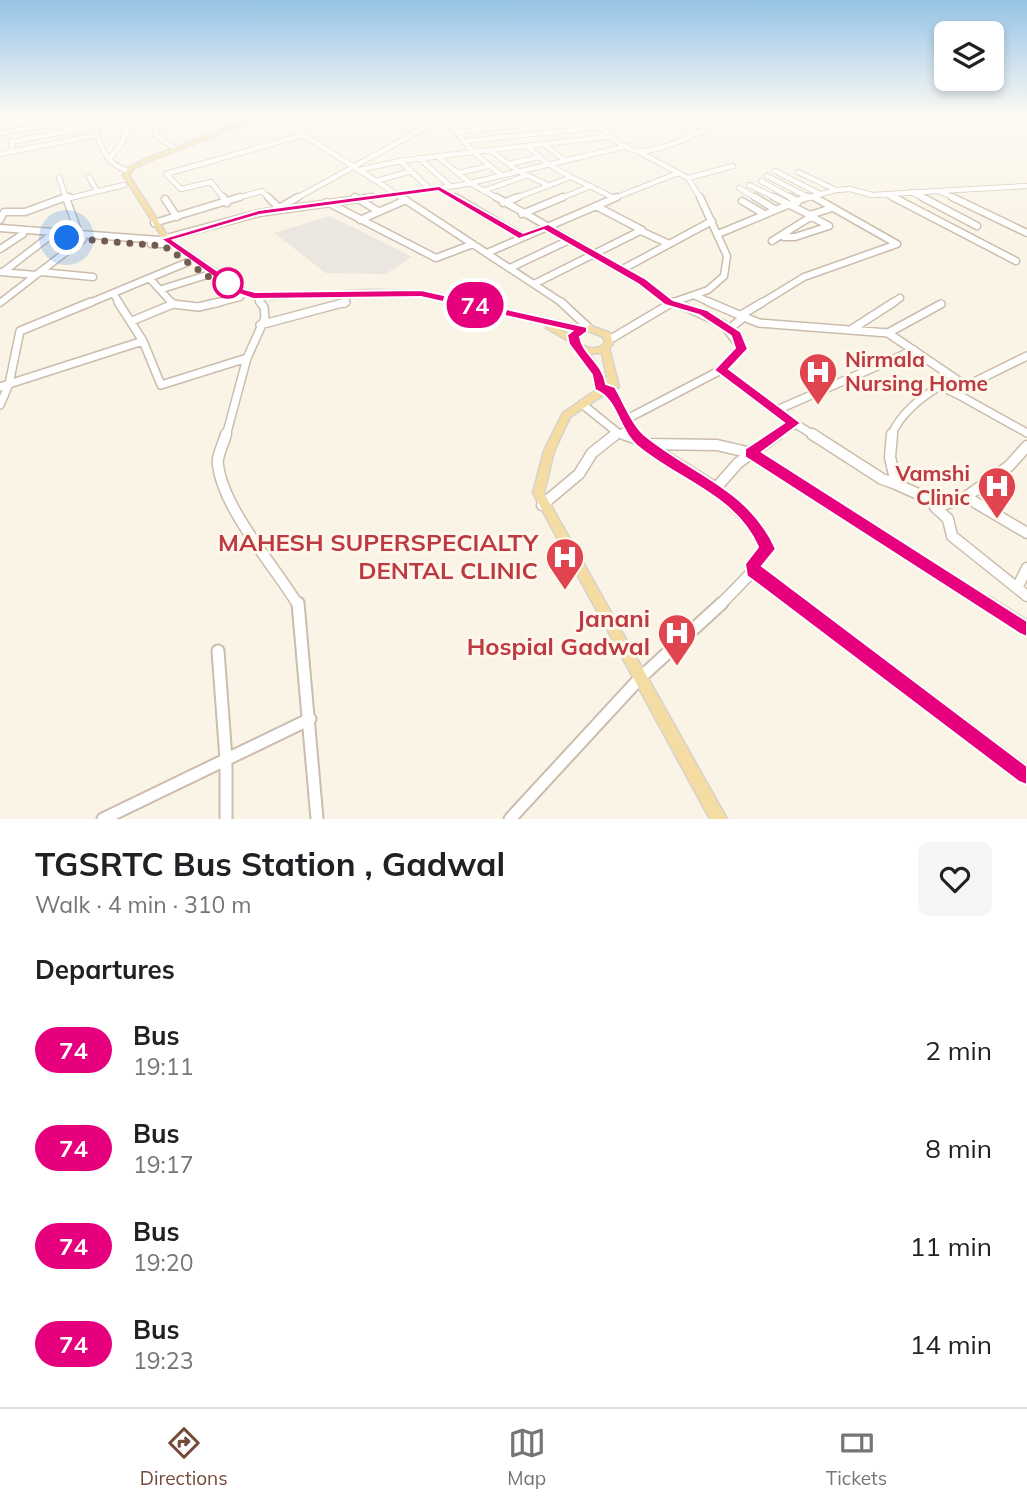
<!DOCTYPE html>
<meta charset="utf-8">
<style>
body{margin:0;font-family:Mulish,sans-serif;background:#f6f6f6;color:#202124;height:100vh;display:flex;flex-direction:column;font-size:26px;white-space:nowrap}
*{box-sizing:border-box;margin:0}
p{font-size:23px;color:#757577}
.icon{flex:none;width:38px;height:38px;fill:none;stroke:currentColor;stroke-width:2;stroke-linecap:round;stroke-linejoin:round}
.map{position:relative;height:819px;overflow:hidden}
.panel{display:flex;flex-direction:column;background:#fff;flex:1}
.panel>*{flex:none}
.badge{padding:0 14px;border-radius:23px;font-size:24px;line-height:46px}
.tools{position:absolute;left:934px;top:21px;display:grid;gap:14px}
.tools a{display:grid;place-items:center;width:70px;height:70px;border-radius:10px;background:#fff;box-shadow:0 4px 10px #0003;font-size:35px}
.you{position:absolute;width:35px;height:35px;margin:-18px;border:5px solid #fff;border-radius:50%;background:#1a73e8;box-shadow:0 0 0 10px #1a73e833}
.map>.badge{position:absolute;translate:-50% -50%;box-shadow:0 0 0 4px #fff}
h2{padding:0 35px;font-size:26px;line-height:63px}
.round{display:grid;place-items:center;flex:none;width:74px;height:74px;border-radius:10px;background:#f6f6f6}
.summary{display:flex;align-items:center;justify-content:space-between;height:119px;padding:0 35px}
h1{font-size:33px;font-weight:700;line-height:52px}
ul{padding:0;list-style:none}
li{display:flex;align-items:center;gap:21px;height:98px;padding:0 35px}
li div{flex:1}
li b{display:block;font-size:26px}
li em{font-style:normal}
li .badge{min-width:77px;font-weight:700;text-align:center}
.dock{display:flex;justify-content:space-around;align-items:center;height:98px;border-top:2px solid #e0e0e0;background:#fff;font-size:19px;color:#757577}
.dock a{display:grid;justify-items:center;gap:4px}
.dock .current{color:#744a3a}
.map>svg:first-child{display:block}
.industrial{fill:#ebe6df}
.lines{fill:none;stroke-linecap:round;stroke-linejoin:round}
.minor-far4-casing{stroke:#cbbcad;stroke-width:6}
.minor-far3-casing{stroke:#cbbcad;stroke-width:9}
.minor-far2-casing{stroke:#cbbcad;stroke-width:10}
.minor-far1-casing{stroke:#cbbcad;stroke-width:13}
.minor-casing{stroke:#cbbcad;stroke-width:15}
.major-casing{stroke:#d8d1cd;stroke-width:3}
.minor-far4{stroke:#fff;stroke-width:4.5}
.minor-far3{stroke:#fff;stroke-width:6}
.minor-far2{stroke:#fff;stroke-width:7}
.minor-far1{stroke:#fff;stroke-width:10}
.minor{stroke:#fff;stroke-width:11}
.major{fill:#f4dca3;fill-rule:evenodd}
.line{fill:#e6007e;stroke:#fff;stroke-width:2}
.walk{stroke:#725c4d;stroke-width:7;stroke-dasharray:0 12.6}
.stop-dot{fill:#fff;stroke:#e6007e;stroke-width:3.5}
.labels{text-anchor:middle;stroke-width:6;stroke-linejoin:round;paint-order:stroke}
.health-label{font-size:21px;font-weight:bold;fill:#be3a42;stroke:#fef8ec;text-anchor:start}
.near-health-label{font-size:24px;font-weight:bold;fill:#be3a42;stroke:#fef8ec;text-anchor:end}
</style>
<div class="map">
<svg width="1027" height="819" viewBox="0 0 1027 819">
<rect width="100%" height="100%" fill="#faf4e6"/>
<path class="industrial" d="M330 216 412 257 386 274 326 273 274 233Z"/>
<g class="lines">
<g class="minor-far4-casing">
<path id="minor-far4" d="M60 116 69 131 95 126
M92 116C98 139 103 164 128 171
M162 116 155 135 173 147
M220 116 224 126
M240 116 242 120
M274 116 357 169
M443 116 473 152 613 136
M474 116 486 129
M529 116 549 133
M557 116 575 130
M589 116C602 128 615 144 633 150 656 157 710 127 731 116
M678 116 707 129
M0 125 49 116
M457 132 513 126
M0 133 63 122
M465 141 602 127
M544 144 564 160
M527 146 548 164 571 177
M490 150 518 171 548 185
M637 151 688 178 701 199
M13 152 11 142 69 131
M0 154 97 135
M437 156 470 183 499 199
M110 158 121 144 134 116
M419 158 450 186
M400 161 431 190
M509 164 539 157
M775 171 820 194
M798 172 836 190 803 199
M458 173 489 166
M767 176 810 198
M59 177 66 198 63 199
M89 177 97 191
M688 178 733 166
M376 181 411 171
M761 181 793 199
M749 185 778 199
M439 188 458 199
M739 188 758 199
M836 190 850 189 872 195 939 191
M483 191 528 175
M911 192 925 199
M886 194 896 199
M811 196 817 199
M354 197 358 199
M66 199 124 185
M224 199 211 182 181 189 166 174 303 135
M234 199 262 191 270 199
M295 199 444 117
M359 199 462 185 627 146
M404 199 359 170 400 161 473 152 501 175
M513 199 571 177 614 198
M559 199 591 186
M612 199 678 173
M956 199 939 191 1027 186"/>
</g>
<g class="minor-far3-casing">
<path id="minor-far3" d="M69 197 66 198 77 228
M223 197 227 203
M268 197 280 209
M355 197 378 211
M401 197 564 304
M455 197 523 237
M496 197 547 226
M755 197 776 210
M774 197 810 215 832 208
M790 197 798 202
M893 197 1016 261
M922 197 977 226
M952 197 1027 233
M165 199 177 217
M742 201 764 214
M327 202 436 258 473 244
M503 203 518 197
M279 208 298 197
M522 214 563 197
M0 220 4 212H25L66 197
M360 220 406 200
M154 223 240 197
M545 226 642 282 669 303
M0 228 159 240 259 213 372 197
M641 231 669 244
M718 234 807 197
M784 237H795L829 226 812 217
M772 241 812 216
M151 244H172
M0 249 23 234
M487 253 617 197
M510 268 567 241
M621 270 712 221
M0 272 36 275 0 303
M3 272 50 236
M41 272 93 277
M36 275 83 239
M150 279 173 304
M534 284 642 230 596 206
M162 289 207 275
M113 293 120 304
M694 295 713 304
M259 301 261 304
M674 302 678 304
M87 304 188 262
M213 304 240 297
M344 304 346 296
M668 304 708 290 724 276 727 256 700 197
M760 304 804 277 897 244 814 197
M891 304 900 298"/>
</g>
<g class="minor-far2-casing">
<path id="minor-far2" d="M91 302 20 331 9 384 143 341 118 302
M561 302 589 328
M709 302 744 317
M173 304 198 307 220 302
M741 315 763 302
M132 321 173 304 171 302
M260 325 346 302
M729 329 744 317 759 323 888 333 966 386 957 394 940 386C921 397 899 415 891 436
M852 329 894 302
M888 333 941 304
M609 340 673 302
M143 341 161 385 247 358
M721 370 794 423 775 436
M966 386 1027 356
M0 387 9 384 0 405
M610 390 625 420 721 370 742 349 723 324 674 302
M957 394 1027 433
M582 404 618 433
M777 410 914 350
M625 420 636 436
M794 423 815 436
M226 436 247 358 265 318 264 307 260 302
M614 436 618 433 629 436"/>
</g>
<g class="minor-far1-casing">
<path id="minor-far1" d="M226 434C224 443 216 457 218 465 223 509 276 568 298 605
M623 434 638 439
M635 434 639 440 716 488 738 463 778 434
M812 434 882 479 896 484 890 457 892 434
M647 444 717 445 751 453 991 605
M896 484 940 504 935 507 948 519 952 536 1027 596
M716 488 759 530 767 549 753 564 754 570 720 605
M966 497 1009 466 1027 446
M542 505 579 474 592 453 616 434
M936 507 966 497 1027 533
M754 570 802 605
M1017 588 1027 568"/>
</g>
<g class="minor-casing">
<path id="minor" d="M298 603 317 819
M799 603 1027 774
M988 603 1027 628
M218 651 226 759V819
M103 819 310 719
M510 819 640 678 722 603"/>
</g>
<g class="major-casing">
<path id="major" d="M259 116H266L149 161 133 169 129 175 169 238 249 292 269 295 368 290 421 291 585 327 589 325 610 333 613 344 609 348 619 387 610 393 605 394 570 417 554 451 544 493 727 819H710L533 493 544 451 563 413 598 389 595 386 597 383 586 361 572 346 571 342 546 328 550 325 553 326 570 335 577 330 421 295 368 294 269 299 244 296 164 240 123 175 129 167 145 159ZM589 331 603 337 605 343C596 351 588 349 579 343L578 336ZM602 353 607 378H603L594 360 589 354Z"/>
</g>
<use href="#minor-far4" class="minor-far4"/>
<use href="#minor-far3" class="minor-far3"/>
<use href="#minor-far2" class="minor-far2"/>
<use href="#minor-far1" class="minor-far1"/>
<use href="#minor" class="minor"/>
<use href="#major" class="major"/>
</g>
<linearGradient id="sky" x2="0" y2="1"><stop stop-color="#96c3e6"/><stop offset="0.5" stop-color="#fdfaf4"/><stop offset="1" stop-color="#fdfaf4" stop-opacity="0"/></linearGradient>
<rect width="1027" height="231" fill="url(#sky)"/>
<path class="line" d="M439 186 523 233 548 224 646 279 673 300 707 310 741 332 748 349 729 369 801 423 762 452 1027 621V637L1020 634 745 457V449L784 423 714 370 735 348 731 336 699 315 665 305 638 284 544 230 519 239 438 191 259 215 173 240 244 289 255 292 421 290 587 327V332L580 337C582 353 603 363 606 384L615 387C624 402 633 427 647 437 694 475 749 489 776 549L762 566 1027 766V785L1019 782 747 576 745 564 758 547C736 495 675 479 636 445 618 429 618 399 595 390L592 375 569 344 567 335 572 331 421 297 253 299 236 293 161 239 259 210Z"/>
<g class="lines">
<path class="walk" d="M67 238 164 246 228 290V283"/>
</g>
<defs>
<g id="hospital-pin" transform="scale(2.0125)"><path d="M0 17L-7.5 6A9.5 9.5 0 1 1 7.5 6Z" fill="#e0444e" stroke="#fef8ec"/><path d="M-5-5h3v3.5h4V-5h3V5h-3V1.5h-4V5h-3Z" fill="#fff"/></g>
</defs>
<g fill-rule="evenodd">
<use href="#hospital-pin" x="818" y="372"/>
<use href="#hospital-pin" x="997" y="486"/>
<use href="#hospital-pin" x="565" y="557"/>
<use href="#hospital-pin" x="677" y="633"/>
</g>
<circle class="stop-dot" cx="228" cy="283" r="14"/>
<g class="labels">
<g class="health-label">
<text x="845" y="367">Nirmala<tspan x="845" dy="24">Nursing Home</tspan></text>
<text x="970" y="481" text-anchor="end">Vamshi<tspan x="970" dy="24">Clinic</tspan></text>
</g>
<g class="near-health-label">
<text x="538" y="551">MAHESH SUPERSPECIALTY<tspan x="538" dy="28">DENTAL CLINIC</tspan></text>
<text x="650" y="627">Janani<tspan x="650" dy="28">Hospial Gadwal</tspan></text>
</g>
</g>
</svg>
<div class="tools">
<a><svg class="icon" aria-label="layers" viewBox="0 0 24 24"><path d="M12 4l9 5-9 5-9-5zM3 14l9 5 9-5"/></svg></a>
</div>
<div class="you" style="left:67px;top:238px"></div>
<b class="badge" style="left:475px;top:305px;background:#e6007e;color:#fff">74</b>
</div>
<section class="panel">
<div class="summary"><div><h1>TGSRTC Bus Station , Gadwal</h1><p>Walk · 4 min · 310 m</p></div><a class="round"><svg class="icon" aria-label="heart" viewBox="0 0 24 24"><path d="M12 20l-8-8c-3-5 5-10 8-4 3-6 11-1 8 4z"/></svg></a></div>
<h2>Departures</h2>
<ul>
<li><span class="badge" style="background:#e6007e;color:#fff">74</span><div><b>Bus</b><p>19:11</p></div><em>2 min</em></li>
<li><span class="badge" style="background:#e6007e;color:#fff">74</span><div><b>Bus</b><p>19:17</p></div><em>8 min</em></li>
<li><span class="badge" style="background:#e6007e;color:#fff">74</span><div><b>Bus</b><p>19:20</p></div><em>11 min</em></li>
<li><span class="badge" style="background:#e6007e;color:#fff">74</span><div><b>Bus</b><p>19:23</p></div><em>14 min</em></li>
</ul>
</section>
<nav class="dock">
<a class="current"><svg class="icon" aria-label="directions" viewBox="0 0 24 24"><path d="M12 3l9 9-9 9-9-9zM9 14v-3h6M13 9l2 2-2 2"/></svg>Directions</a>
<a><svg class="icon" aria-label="map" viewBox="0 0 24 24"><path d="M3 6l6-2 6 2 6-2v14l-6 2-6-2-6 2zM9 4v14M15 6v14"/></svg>Map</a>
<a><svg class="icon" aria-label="tickets" viewBox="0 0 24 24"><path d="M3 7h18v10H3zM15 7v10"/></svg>Tickets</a>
</nav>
